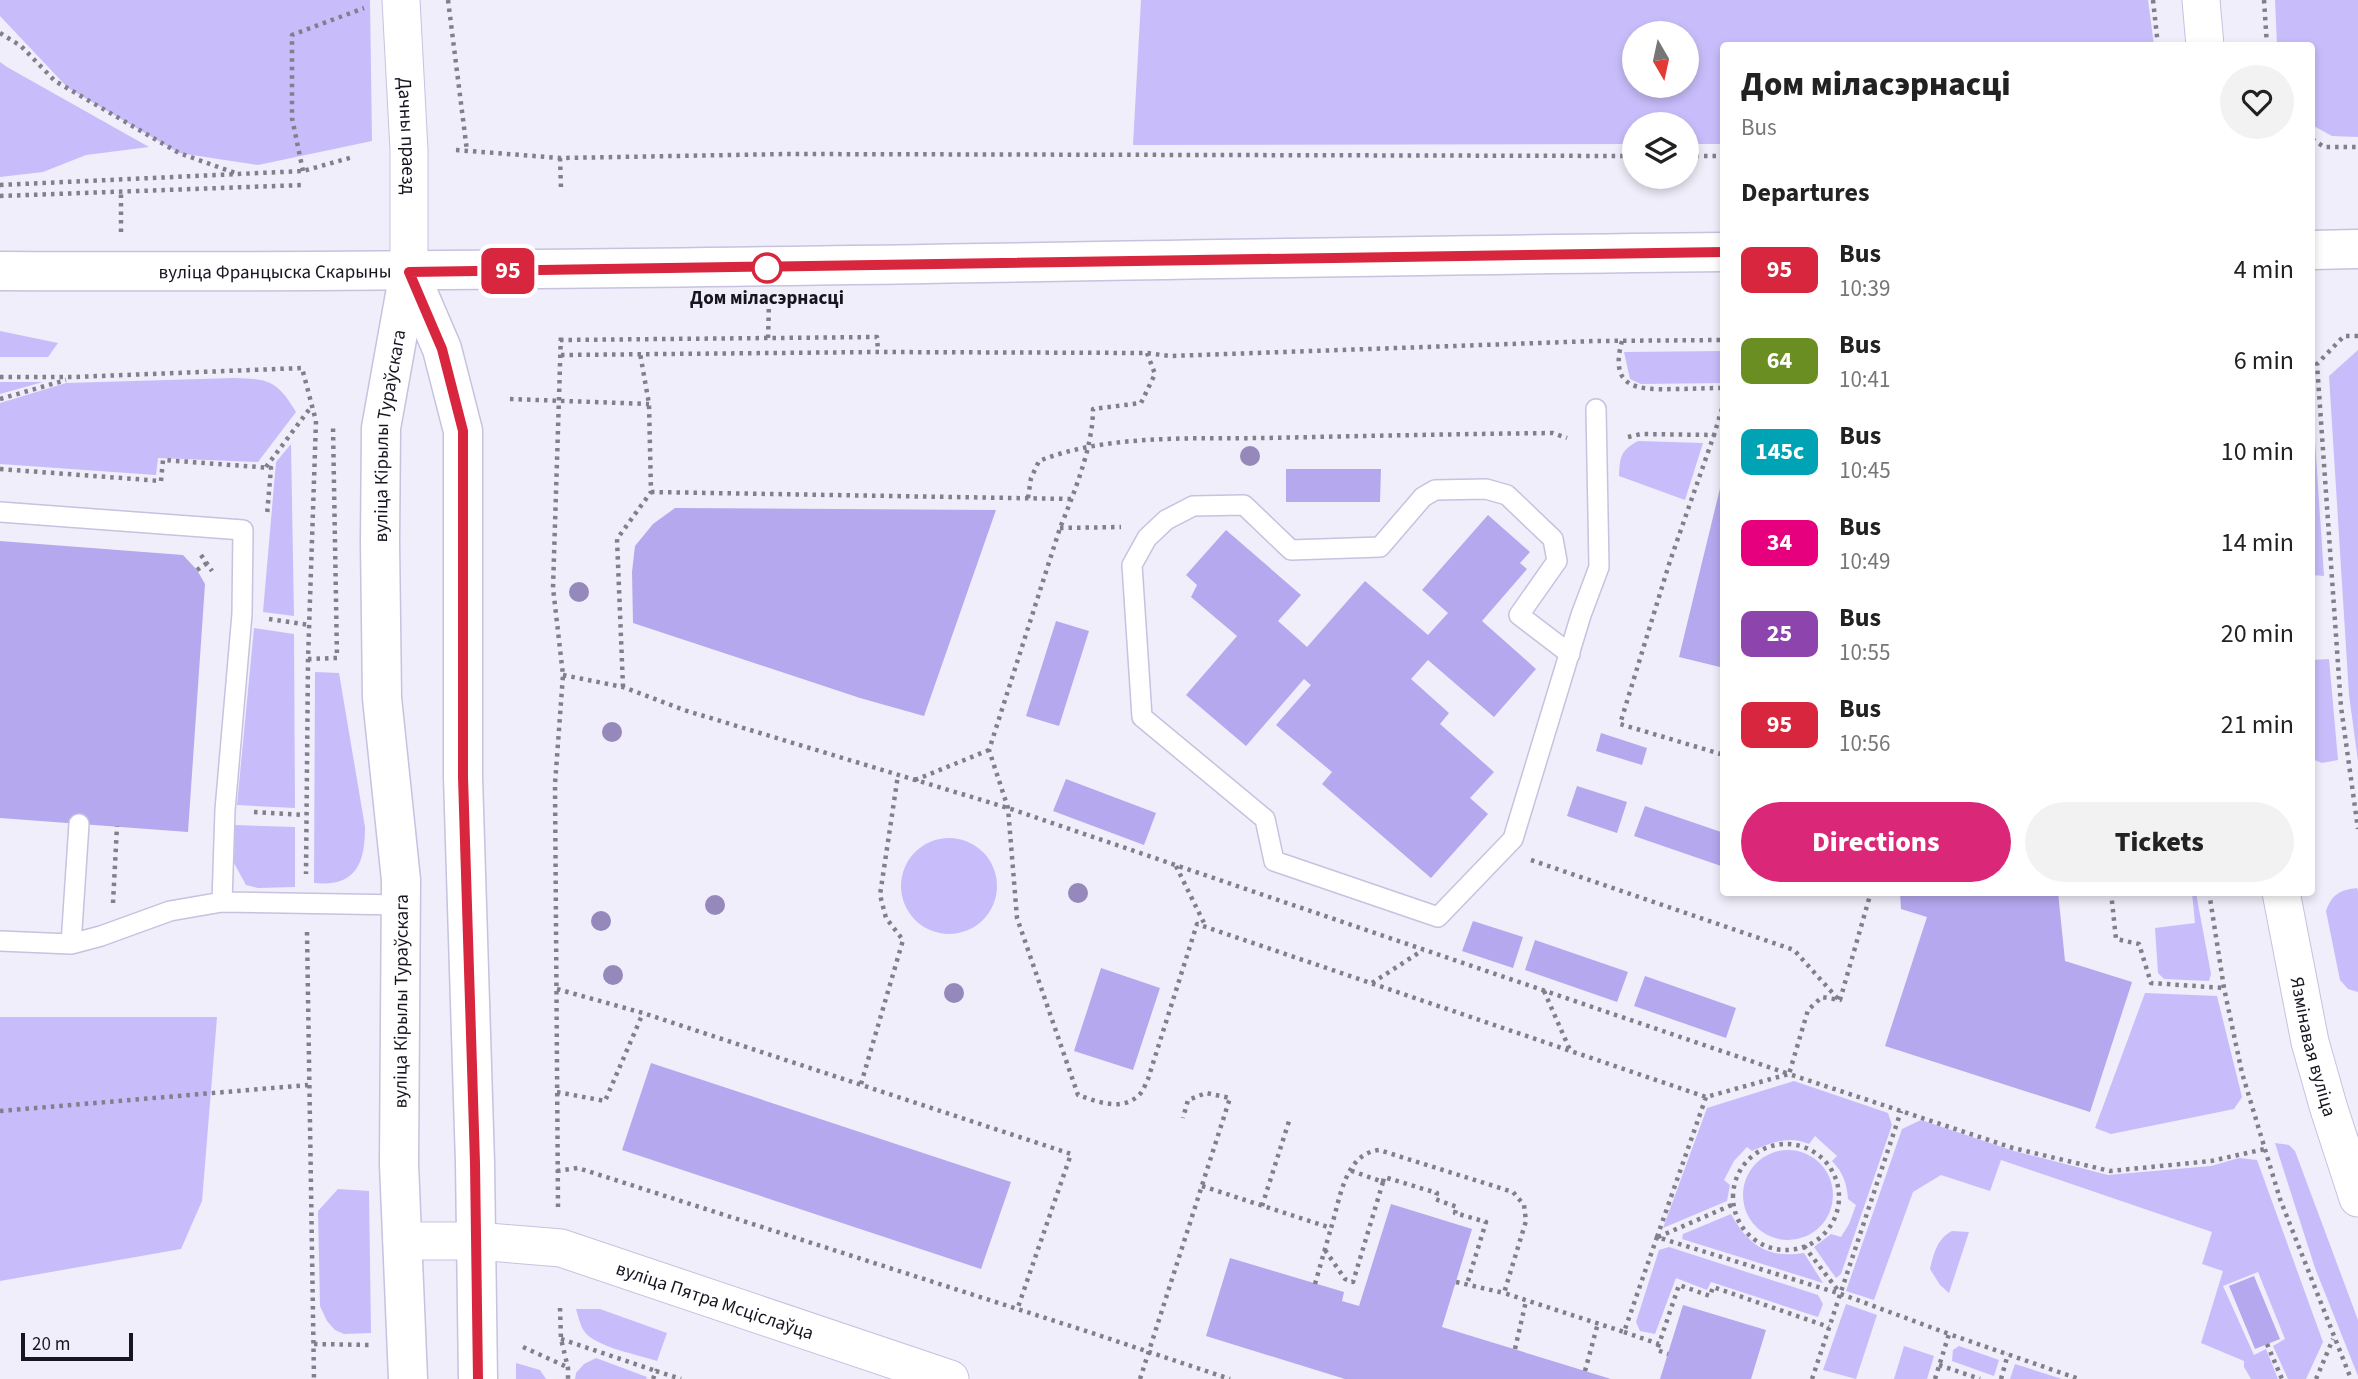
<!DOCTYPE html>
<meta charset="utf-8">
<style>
body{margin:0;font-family:"Source Sans 3",sans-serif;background:#f2f2f2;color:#222;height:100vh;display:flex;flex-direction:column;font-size:26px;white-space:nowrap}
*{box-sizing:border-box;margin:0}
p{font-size:23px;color:#767676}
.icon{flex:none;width:38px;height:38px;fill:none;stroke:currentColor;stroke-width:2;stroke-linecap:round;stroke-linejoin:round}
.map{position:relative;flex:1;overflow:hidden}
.side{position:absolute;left:1720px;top:42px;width:595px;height:854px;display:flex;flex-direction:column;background:#fff;border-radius:7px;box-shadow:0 4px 10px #0003}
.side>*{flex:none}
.badge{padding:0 14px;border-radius:10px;font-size:24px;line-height:46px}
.needle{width:46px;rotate:171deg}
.buttons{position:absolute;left:1622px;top:21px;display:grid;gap:14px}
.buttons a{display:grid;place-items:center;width:77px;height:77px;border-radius:50%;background:#fff;box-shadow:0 4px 10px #0003;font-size:35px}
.scale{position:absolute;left:21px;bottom:18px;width:112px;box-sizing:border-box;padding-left:7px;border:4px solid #171520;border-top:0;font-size:19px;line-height:24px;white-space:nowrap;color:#171520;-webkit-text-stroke:5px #f0eefa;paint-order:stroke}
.map>.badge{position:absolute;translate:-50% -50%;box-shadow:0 0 0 4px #fff}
h2{padding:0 21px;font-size:26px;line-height:63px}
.round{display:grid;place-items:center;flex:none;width:74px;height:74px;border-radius:37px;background:#f2f2f2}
.overview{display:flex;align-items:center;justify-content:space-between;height:119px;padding:0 21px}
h1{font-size:33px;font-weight:800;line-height:52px}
.cta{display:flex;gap:14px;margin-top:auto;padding:14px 21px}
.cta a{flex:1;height:80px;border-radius:42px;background:#db2777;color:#fff;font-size:28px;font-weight:800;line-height:80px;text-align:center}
.cta a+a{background:#f2f2f2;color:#222}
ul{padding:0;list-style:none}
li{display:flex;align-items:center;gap:21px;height:91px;padding:0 21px}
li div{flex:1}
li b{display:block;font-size:26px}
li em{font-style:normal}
li .badge{min-width:77px;font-weight:700;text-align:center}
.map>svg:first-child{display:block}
.green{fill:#c8bdfa;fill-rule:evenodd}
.building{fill:#b5a8ef}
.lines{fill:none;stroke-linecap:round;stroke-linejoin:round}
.service-casing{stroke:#c6c2df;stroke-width:22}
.minor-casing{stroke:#c6c2df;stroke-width:39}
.secondary-casing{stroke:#c6c2df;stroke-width:41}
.path{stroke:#817f8a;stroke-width:4.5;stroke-dasharray:3.5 5;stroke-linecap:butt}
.service{stroke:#fff;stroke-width:19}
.minor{stroke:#fff;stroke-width:37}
.secondary{stroke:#fff;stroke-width:38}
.tree{fill:#9588ba}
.line-casing{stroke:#fff;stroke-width:16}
.line{stroke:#d7263d;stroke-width:10}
.stop-dot{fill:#fff;stroke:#d7263d;stroke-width:3.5}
.labels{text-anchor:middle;stroke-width:5;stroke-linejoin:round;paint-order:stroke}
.street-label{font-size:19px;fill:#171520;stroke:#f0eefa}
.stop-label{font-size:19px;font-weight:bold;fill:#171520;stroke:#f0eefa}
</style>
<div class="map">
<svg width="2358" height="1379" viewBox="0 0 2358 1379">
<rect width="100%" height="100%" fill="#f0eefa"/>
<path class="green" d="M0 0H370L372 141 258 165 179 153 68 88 0 16Z
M1141 0H2148L2154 45 1724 46V144H1687V124H1634V144L1133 145ZM1634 33H1687V86H1634Z
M2275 0H2358V137L2332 136 2312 125V46L2277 45Z
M0 62 7 67 149 147 86 155 43 172 0 177Z
M0 331 58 343 48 357H0Z
M2358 350V761L2349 695 2329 376Z
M1724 351V383L1641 384 1630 379 1624 352Z
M234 378C270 379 277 381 296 412L258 462 158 458 156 475 0 464V403L66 383Z
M0 382H43L0 394Z
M2312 396 2324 576 2312 575Z
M1638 441 1703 443 1685 500 1619 476C1620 457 1620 451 1638 441Z
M291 444 294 616 263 612 276 462Z
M254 628 294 634 295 808 237 805Z
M2329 659 2338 760 2322 763 2312 759V660Z
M315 672 339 673 365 827C365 864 356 887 314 883Z
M235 825 295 827V887L258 888 246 885 234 863Z
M901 886a48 48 0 1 1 96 0a48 48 0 1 1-96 0Z
M2357 888 2358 891V992L2348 989 2340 980 2326 911C2332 894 2340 890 2357 888Z
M2192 893H2196L2211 974 2209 981 2164 979 2158 973 2155 928 2195 923Z
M2145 993 2217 996 2242 1097 2234 1109 2111 1134 2095 1128Z
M0 1017H217L202 1201 181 1249 0 1281Z
M1794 1081 1888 1113 1892 1125 1841 1274 1836 1278 1814 1247 1831 1234 1841 1237 1849 1224 1856 1205 1848 1199C1847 1184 1843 1172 1832 1161L1837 1156 1815 1136 1809 1144C1789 1135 1770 1143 1752 1151L1747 1147 1734 1161 1724 1180 1730 1185 1727 1201 1663 1228 1707 1108Z
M1921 1120 2014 1151 2108 1175 2211 1166 2239 1158 2257 1160 2323 1342 2306 1379H2288L2273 1346 2285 1339 2258 1272 2223 1286 2254 1355 2266 1349 2278 1379H2251L2244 1367V1361L2201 1343 2223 1271 2202 1264 2212 1232 2001 1160 1990 1191 1941 1175 1913 1192 1874 1300 1846 1291 1902 1129Z
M2275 1143 2289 1145 2295 1151 2358 1320V1376L2315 1268Z
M1743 1195a45 45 0 1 1 90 0a45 45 0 1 1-90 0Z
M338 1189 369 1191 371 1333 344 1334 335 1330 327 1321 320 1306 318 1211Z
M1731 1214C1748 1245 1768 1259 1804 1253L1823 1283 1682 1239 1683 1234Z
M1952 1231 1969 1232 1949 1293 1940 1285 1930 1269C1934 1253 1937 1239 1952 1231Z
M1669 1247 1818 1295 1823 1304 1818 1317 1711 1282 1707 1290 1676 1278 1655 1334 1640 1331 1636 1322 1659 1250Z
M1846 1304 1877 1315 1856 1379 1823 1370Z
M576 1309H600L667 1333 657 1361C639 1355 595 1347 584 1331 580 1325 578 1315 576 1309Z
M1904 1346 1934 1356 1927 1379H1894Z
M1959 1346 1999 1360 1994 1376 1952 1361 1953 1350Z
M596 1358 647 1377 646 1379H575L576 1373 584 1364Z
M516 1363 540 1370 546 1379H516Z
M2015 1364 2062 1379H2010Z"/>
<path class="building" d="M1286 469H1381L1380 502H1286Z
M1723 476H1724V668L1679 657Z
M675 508 996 510 924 716 860 698 633 623 632 572 635 546 653 524Z
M1488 515 1530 552 1520 563 1527 569 1482 621 1536 669 1494 717 1428 660 1411 679 1449 713 1440 724 1494 772 1470 798 1488 814 1431 878 1322 784 1332 772 1276 725 1311 685 1304 679 1246 746 1186 695 1237 636 1191 597 1197 585 1186 575 1226 530 1301 595 1278 621 1307 647 1365 581 1428 635 1448 613 1422 590Z
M0 541 183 555 197 570 205 584 188 832 0 818Z
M1056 621 1089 631 1059 726 1026 716Z
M1601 733 1647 748 1642 765 1596 751Z
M1066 779 1156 813 1144 845 1053 811Z
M1577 786 1627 802 1617 833 1567 816Z
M1645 806 1724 833V867L1634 836Z
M1900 892H2058L2065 961 2132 982 2090 1112 1885 1046 1927 917 1901 909Z
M1473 921 1523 937 1513 968 1462 951Z
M1535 940 1628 972 1617 1002 1525 970Z
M1101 968 1160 988 1133 1070 1074 1051Z
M1645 976 1736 1008 1726 1038 1634 1006Z
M651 1063 1011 1182 981 1269 622 1150Z
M1391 1204 1472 1229 1442 1327 1611 1379H1345L1206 1336 1230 1258 1344 1292 1342 1301 1359 1306Z
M2254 1276 2280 1339 2255 1349 2229 1286Z
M1683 1305 1766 1330 1751 1379H1660Z"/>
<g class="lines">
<g class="service-casing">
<path id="service" d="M0 512 243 530 242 614 225 810 222 902 402 905
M1570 654 1519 615 1557 561 1553 539 1507 495 1486 489 1435 490 1423 497 1380 547 1291 550 1244 505 1193 506 1166 520 1147 538 1132 565 1142 717 1265 819 1274 861 1438 917 1513 839 1581 615 1599 567 1596 409
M0 941 71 944 101 936 170 911 222 902
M71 944 79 824"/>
</g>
<g class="minor-casing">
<g id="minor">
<path id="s1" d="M401 0 409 150V272"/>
<path d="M2201 0 2205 46"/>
<path id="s2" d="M2281 892 2310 1042 2329 1109 2358 1198"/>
<path id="s3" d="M402 1241H476L561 1248 950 1379"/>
</g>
</g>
<g class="secondary-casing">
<g id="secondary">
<path d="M2312 250 2358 249"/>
<path id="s4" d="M0 271C575 274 1149 258 1724 252"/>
<path d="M409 272 442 349 463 431V777L475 1163 478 1379"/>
<path id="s5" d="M408 1379 399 1164 401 880 382 698 380 542 381 428 409 272"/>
</g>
</g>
<path class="path" d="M448 0 467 151
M2153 0 2158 46
M2264 0 2267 46
M0 33 21 46 55 81 179 153 238 174
M2312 139 2324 147H2358
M456 150 560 158 787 154 1634 156
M1687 156H1724
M560 158 561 188
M303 171 292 118V35L364 8
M0 185 303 171 353 157
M0 196 303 185
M121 232V191
M2358 336H2344L2317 364 2341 707 2358 829
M768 338 769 304
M560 340 877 337 878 351
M1622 341C1609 388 1636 390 1674 389 1691 389 1707 388 1724 388
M1147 353 1155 374 1141 403 1093 409C1093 447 1074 493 1060 528L989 750 1008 808 1017 918 1078 1095C1098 1102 1123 1112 1140 1094 1143 1091 1146 1083 1148 1079L1197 924 1706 1097 1789 1074 2013 1148 2110 1171 2211 1161 2265 1149
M561 355 878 352 1147 353 1170 356 1595 341 1724 340
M0 377H74L302 368 316 421 308 659 306 874
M0 399 66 380
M510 399 649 404
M1724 436 1714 435 1670 561 1620 724 1724 755
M1628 437 1641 434 1714 435 1724 402
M266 467 311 407
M0 469 161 481 163 460 271 468 267 515
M651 492 1072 499
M1028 498 1031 478 1039 461C1106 434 1193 439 1265 438 1361 436 1457 434 1553 433L1567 438
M1060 528 1121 527
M201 555 212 571
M197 570 207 563
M269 619 310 625
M308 659 337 658 333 427
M563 675 623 687 684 710 1008 808 1789 1074 1808 1010 1822 997 1840 1000 1871 892
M623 687 617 539 651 492 649 404 640 353
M915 780 989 750
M254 812 305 815
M1531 860 1794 950 1839 1000
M1176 866 1206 927
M2111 892 2116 939 2139 944 2151 983 2224 988
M2209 892 2224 988 2242 1073 2280 1199 2351 1379
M113 903 117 826
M307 932 314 1379
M1372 983 1423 950
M557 989 643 1013 1071 1154 1017 1310
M1544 991 1570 1050
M861 1084 903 940 886 918 880 895 898 775
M557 1092 605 1101 643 1013
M0 1111 308 1085
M1733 1197a53 53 0 1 1 106 0a53 53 0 1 1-106 0Z
M557 1171 578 1168 1086 1331 1230 1379
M1383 1182 1384 1177 1437 1193 1435 1199 1457 1207 1455 1213 1486 1222 1467 1284
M1202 1186 1331 1228C1340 1200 1344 1154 1379 1150L1513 1192 1524 1205 1526 1221 1504 1293 1624 1332 1657 1237 1841 1294 1949 1334
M1262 1206 1290 1118
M558 1207 555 784 563 675 553 588 561 333
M1657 1237 1706 1097
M1658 1237 1734 1204
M1804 1246 1840 1293
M1325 1250 1345 1279 1353 1282 1383 1182 1349 1170
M1456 1282 1504 1293
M1315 1284 1331 1228
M560 1308 561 1339 568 1368V1379
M1624 1332 1659 1344 1679 1285 1710 1296 1713 1287 1829 1327
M561 1339 656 1371
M314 1344 371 1345
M1659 1344 1657 1350 1668 1354
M2267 1344 2282 1379
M523 1347 567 1367
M1515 1349 1526 1301
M1939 1365 1980 1379
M1585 1371 1598 1323
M653 1379 656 1371 681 1379
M1140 1379 1230 1098 1206 1093 1188 1100 1183 1118
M1812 1379 1901 1111
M1935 1379 1949 1334 2079 1379
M2001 1379 2008 1354
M2316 1379 2333 1339"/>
<use href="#service" class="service"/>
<use href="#minor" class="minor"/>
<use href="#secondary" class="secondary"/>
</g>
<g class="tree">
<circle cx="1250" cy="456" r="10"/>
<circle cx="579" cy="592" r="10"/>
<circle cx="612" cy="732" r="10"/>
<circle cx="1078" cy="893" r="10"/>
<circle cx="715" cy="905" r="10"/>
<circle cx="601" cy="921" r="10"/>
<circle cx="613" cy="975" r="10"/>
<circle cx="954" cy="993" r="10"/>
</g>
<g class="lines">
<g class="line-casing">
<path id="line" d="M478 1379 475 1163 463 777V431L442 349 409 272 1724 252"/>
</g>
<use href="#line" class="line"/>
</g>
<circle class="stop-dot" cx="767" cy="268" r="14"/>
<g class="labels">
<g class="street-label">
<text dy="7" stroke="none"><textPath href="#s1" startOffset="136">Дачны праезд</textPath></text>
<text dy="7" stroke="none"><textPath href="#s4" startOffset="275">вуліца Францыска Скарыны</textPath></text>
<text dy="7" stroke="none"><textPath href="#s5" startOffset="945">вуліца Кірылы Тураўскага</textPath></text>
<text dy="7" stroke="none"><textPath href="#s5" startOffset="378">вуліца Кірылы Тураўскага</textPath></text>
<text dy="7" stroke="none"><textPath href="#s2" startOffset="158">Язмінавая вуліца</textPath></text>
<text dy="7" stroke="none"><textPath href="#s3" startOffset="322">вуліца Пятра Мсціслаўца</textPath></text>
</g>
<g class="stop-label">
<text x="767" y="304">Дом міласэрнасці</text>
</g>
</g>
</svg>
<div class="buttons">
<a><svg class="needle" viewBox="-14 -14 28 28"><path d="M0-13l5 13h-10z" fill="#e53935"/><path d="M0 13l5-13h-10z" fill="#767676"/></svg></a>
<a><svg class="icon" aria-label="layers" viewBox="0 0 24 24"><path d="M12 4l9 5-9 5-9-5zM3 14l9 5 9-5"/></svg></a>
</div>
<div class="scale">20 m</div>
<b class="badge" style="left:508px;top:271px;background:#d7263d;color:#fff">95</b>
<section class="side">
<div class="overview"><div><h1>Дом міласэрнасці</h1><p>Bus</p></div><a class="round"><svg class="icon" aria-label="heart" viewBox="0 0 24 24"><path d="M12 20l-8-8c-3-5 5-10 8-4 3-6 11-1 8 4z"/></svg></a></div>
<h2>Departures</h2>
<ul>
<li><span class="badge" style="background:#d7263d;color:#fff">95</span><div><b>Bus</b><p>10:39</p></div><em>4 min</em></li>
<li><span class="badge" style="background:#6b8e23;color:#fff">64</span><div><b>Bus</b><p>10:41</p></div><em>6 min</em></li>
<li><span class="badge" style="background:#00a3b4;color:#fff">145с</span><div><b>Bus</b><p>10:45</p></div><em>10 min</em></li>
<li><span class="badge" style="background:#e6007e;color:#fff">34</span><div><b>Bus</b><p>10:49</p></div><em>14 min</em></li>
<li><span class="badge" style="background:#8e44ad;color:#fff">25</span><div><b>Bus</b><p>10:55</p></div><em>20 min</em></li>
<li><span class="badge" style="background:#d7263d;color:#fff">95</span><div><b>Bus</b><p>10:56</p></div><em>21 min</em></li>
</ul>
<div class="cta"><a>Directions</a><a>Tickets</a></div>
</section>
</div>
